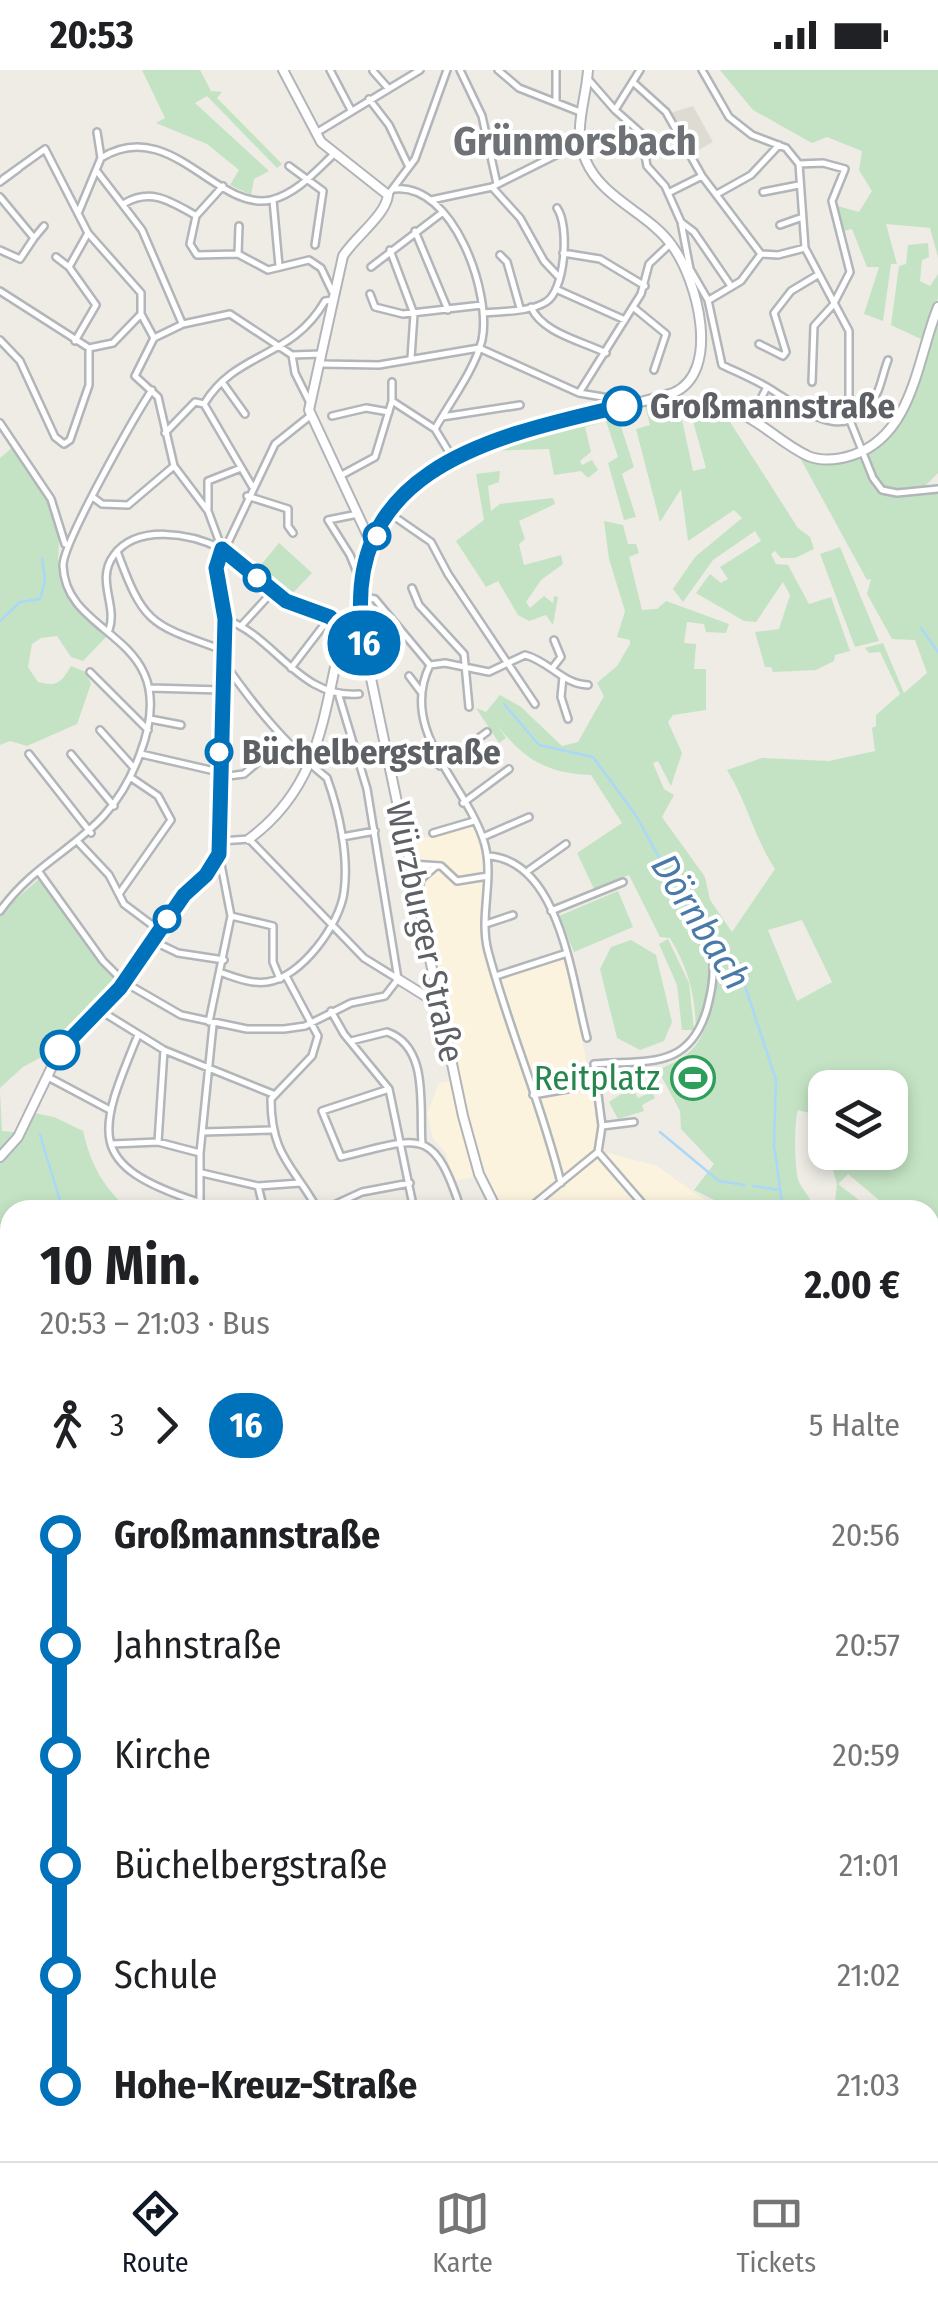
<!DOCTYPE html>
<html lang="de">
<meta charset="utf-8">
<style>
body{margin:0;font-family:"Fira Sans Condensed",sans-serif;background:#f6f6f6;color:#202124;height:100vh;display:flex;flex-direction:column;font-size:38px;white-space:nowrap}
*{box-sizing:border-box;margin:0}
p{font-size:32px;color:#757577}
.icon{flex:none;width:55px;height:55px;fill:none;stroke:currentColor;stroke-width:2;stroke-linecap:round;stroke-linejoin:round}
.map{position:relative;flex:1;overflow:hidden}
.sheet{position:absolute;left:0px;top:1130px;width:940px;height:962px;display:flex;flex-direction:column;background:#fff;border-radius:30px 30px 0 0;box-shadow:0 5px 15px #0003}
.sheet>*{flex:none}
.badge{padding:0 20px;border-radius:32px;font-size:35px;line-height:65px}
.fabs{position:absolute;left:808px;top:1000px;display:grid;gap:20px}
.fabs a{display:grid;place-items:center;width:100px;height:100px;border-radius:20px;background:#fff;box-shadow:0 5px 15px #0003;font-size:50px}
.map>.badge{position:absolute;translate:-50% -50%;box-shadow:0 0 0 5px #fff}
.legs{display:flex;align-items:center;gap:15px;height:110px;padding:0 40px;font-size:32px}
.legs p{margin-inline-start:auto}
.head{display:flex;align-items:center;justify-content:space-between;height:170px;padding:0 40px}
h1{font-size:55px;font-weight:700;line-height:75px}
ul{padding:0 40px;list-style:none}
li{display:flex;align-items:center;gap:35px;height:110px;font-size:38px}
li i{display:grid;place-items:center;width:15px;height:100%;margin:0 12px;background:currentColor}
li i::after{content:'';width:25px;height:25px;margin:-12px;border:8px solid;border-radius:50%;background:#fff}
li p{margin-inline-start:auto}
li:first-child i{background:linear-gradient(#0000 50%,currentColor 0)}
li:last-child i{background:linear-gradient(currentColor 50%,#0000 0)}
.status{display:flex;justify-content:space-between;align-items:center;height:70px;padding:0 50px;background:#fff;direction:ltr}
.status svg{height:28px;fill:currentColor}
.menu{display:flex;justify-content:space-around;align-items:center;height:140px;border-top:2px solid #e0e0e0;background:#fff;font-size:28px;color:#757577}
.menu a{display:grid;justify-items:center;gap:5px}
.menu .selected{color:#111827}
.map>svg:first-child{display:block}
.commercial{fill:#fbf3dd}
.education{fill:#dedbd3}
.green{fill:#c4e3c4;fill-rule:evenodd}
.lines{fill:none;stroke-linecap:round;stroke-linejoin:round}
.stream{stroke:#abd8f8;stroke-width:2.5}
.street-casing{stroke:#b2b5b9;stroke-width:10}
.secondary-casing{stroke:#b1b4b9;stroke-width:12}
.street{stroke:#fff;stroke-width:5}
.secondary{stroke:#fff;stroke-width:8}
.line-1-casing{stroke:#fff;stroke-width:22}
.line-1{stroke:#0072bc;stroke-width:15}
.stop-1-dot{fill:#fff;stroke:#0072bc;stroke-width:5}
.labels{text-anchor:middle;stroke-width:8;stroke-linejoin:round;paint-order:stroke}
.stop-label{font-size:35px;font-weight:bold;fill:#5d6064;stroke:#fff;text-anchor:start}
.street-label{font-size:35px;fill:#5d6064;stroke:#fff}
.leisure-label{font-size:35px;fill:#27864d;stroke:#fff;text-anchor:end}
.water-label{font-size:38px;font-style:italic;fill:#4a7aa8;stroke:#fff}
.quarter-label{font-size:40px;font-weight:bold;fill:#6e7276;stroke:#fff}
</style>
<div class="status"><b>20:53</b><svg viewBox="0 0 49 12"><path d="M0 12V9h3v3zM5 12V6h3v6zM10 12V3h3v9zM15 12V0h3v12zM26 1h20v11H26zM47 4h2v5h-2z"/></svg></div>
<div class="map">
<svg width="938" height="2091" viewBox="0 0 938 2091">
<rect width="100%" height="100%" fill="#eeece5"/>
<path class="commercial" d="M473 752 488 786 486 866 495 905 565 883 604 1082 657 1096 719 1140H491L476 1107 453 1111 446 1083 433 1068 427 1044 439 1013 455 1010 406 771 446 764Z"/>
<path class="education" d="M693 36 713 72 693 83 670 43Z"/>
<path class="green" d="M142 0H200L211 21 222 22 217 28 282 94 277 98 207 26 195 33 269 101 254 109 251 125 230 115 239 100 207 74 156 53 165 48Z
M720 0H938V187L930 158 886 154 897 194H891L883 251 864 244 879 197H867L852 159 839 162 834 135 859 142 872 121 859 100 862 81 827 67 812 73 753 40Z
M928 173 929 187 922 190 920 211 930 216 938 204V228L921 269 891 255 899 196 906 194 908 175Z
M938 243V403L922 419 889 420 873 405 863 384C912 350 921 297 938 243Z
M653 334 668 343 681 345 693 401 706 398 691 344 723 341 798 458 810 467 814 479 795 488H781L775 481 771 484 776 494 788 495 809 534 831 527 850 581 835 585 834 591 816 600 773 602 771 597H765L755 562 779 559 790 525 783 512 756 552 744 551 696 523 710 504 721 513 728 509 720 497 761 471 755 461 713 490 683 532 673 519 695 487 742 448 734 440 688 471 681 419 660 452 636 359 650 355 645 336Z
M617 344 634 397 622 404 636 447 624 450 608 393 618 387 606 351 585 357 591 382 580 391 582 395 592 390 598 400 588 408 581 401 554 405 549 379 481 381 536 362Z
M13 377C29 401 47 424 56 452 62 471 56 488 59 506 64 532 89 549 108 565L83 591 71 587 57 566 41 568 32 574 28 597 38 612C57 617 61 613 71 596L86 602 91 614 77 654 27 676 10 671 0 675V388Z
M859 385C882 431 891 423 938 421V1190L933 1191 930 1140H891L848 1104 838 1114 872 1140H834L837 1114 828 1083 890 1082V1018H825V1047L798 1040C794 1051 794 1100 799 1112 804 1123 812 1126 812 1140H735L694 1120 714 1094 681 1059 680 1041 658 1000C668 995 679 991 687 984 704 973 718 928 713 909L696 965C696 928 689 899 670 868L660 867 629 805 594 819 577 783 622 753 591 705C546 703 525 690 497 655L506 668 499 673 476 638 486 642 500 625 521 637 562 676 578 672 604 626 597 613 617 596 630 574V570L617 567 625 541 609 489 604 451 623 455 628 474H636L639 483 629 487 642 540 657 539 666 531 729 554 726 563 706 562 704 554 687 552 684 573 696 574 694 599H706V640L673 645 668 652 682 683 671 716 658 691 653 693 664 719 674 725 662 747 705 807 710 830 732 862 775 799C754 767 747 732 727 700L762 688 829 691 875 681 872 658 876 656V645L900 624 880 582 869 583 865 578 883 573 904 623 927 603 915 570 892 569 867 524 871 509 867 510 799 386 810 389ZM802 850 832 912 797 931 768 860Z
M500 401 499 412 488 416 491 441 500 434 553 428 555 434 519 451 525 469 519 474 524 495 561 485 563 494 541 510 526 532 530 538 544 526 553 533 554 526 558 527 553 555 546 545 529 551 518 545 498 511 486 517 456 471 484 450 476 404Z
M279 473 312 503 288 528 255 502Z
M840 477 879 571 855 577 820 484Z
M39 809 83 871 120 913 54 980 23 997 0 1018V843Z
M618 821 633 857 574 882 559 846Z
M668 869 689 913 694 960H682L677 915 659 874Z
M631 870 656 885 672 952 664 971 640 980 617 968 600 899 611 877Z
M632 1017 638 1028 652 1022 655 1028 642 1035 644 1041 618 1049 609 1032Z
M0 1021 2 1061 24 1063 34 1043 54 1047 83 1061C91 1095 103 1117 129 1140H10V1582L0 1581Z
M930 1262 938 1263V1351L933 1355 938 1361V1410L930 1412Z
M0 1756 10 1779V1873L0 1874Z"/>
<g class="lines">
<path class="stream" d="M0 551 20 532 40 529 45 511 42 488
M921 558 938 582
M504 634 539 675 593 687 635 744 697 856 743 910 776 1010 774 1075 783 1140
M660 1062 719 1111 744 1115
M40 1065 63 1140
M753 1116 780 1120
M930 1383 938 1388
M93 2091 97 2082"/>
<g class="street-casing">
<path id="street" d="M330 0 351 40
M460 0 482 46 497 114
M498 0 519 18 580 42
M556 0V31
M640 0 615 40 641 63 647 96 665 116 681 152 690 199 708 230 722 295C739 303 756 310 772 320 805 341 850 379 878 321 882 311 884 300 888 290
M702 0 729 47 752 65 786 78 799 94 805 178 849 261V348L873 408 882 420 897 423 938 419
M373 1 388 18
M588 9 615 40
M634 13 666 42 702 106 761 184
M369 29 389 55 409 97
M316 63 420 0
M101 88C170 45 217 142 271 130 297 123 315 102 334 84
M799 94 823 93 845 99 832 131 850 202 833 235 814 256 812 312
M289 96 323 121 315 175
M96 100 142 160 182 253
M3 109 45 79 88 163 141 223V244L154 268
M0 112 19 98
M223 116 196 146 190 174 197 185 238 184 268 200 309 190 321 198 332 221
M492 117 520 148 544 191 558 206
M395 119C453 113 492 223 482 270 475 299 450 332 435 359
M763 122 799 115
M668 123 702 106
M717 124 751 105 779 75
M388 125 415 89 447 0
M0 127 34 168 20 189 0 180
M273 130 279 196
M431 130 492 117 580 73
M125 133C151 118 170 131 195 145
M79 141 101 88 97 62
M681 152 694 162 731 216
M780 155 800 148
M415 161 448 240
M34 168 44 156
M390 180 414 244 411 288
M563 183 600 189 645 216
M238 184 239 156
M500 185 507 192 520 238
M56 187 69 197
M371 197 443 142
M558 220 625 250
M0 221 89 278 113 273 141 244
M370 224 375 237 403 244 482 235
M709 230 741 211 761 184 778 185 805 178
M531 237C542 263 582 271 606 283
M633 237 666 264 654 300
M484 243C502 241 530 242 546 232 565 221 570 156 557 138
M154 268 135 306 158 327 174 396 208 441 222 479
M154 268 183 254 230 244 292 285 322 284
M0 270 20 291 55 367 64 374 70 370 89 315V278
M75 271 96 235 69 197 88 163
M759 274 783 286 786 282 774 243 791 221 816 206
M292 285 295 303 310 333
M321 294 379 295 479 278 579 323 615 329
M222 312 245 344
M579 323 641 224 649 194 670 174
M392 331 435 359 452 387
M310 346 275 374 216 498 225 549 219 654 221 771 249 769 364 888 398 909
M332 346 366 338 389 342
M442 347 520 335
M751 348 767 317
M0 353 51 429 65 474
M165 363 195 332 204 334
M340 406 375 387 392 331V312
M252 416 204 334C237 280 291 290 325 231L332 230
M247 426 288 439V456L293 463
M94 428 102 434 128 435 174 396
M208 438V411L241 398
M358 444 328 450 350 485 361 512
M392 445 431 472 448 504 535 634
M117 481C144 555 150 554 223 580
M412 518 419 535 464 584 469 637
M359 526 375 529 430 595
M225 549C276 567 299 629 359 624
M242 555 273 521
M109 560C118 535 95 510 114 485 137 454 190 463 222 479 247 491 265 518 289 533 309 545 325 542 343 561
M554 570 561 587 554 596
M291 598 330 547
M90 602 148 660
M409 606 421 622
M563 607 561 627 568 649
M150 618 221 620
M339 626 367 719 398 909
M150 649 181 655
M100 660 134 698
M29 684 91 763
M71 684 114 736
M141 684 219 702
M440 696 487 662
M220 707 244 704 284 670
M463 733 509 699
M433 763 474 751
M342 767 375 761
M483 767 529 747
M79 773 109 805 124 834 160 861
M488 786C560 790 572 911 587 968
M411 794 441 796 457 811 488 806
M529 800 566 774
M39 802 103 891 124 912 181 945 247 959H284L305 956 351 933 385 926 398 909
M119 824 171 750 158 726 130 707
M418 824 421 809 435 797
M0 841C47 776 107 774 140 684 186 562 66 571 63 496 62 474 136 344 152 320
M551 841 623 812
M231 846 273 856V892L280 909
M486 854 513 845
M153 871 178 883 224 890
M222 903C237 908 251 914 267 912 301 908 340 854 344 822 349 786 339 741 327 708 286 675 255 637 225 594
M286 906 318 966 312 986 271 1029C271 1086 293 1095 318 1140
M496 906 564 884
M101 941 164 980 273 1024
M331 941 344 964 389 1019 414 1140
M209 952 231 846 219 784
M138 965C97 1064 85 1095 198 1132
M351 971 387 962C430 977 419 1038 422 1073
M48 1007 110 1040
M389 1019 322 1041 341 1087C420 1068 433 1054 461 1140
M533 1025 596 1014
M602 1056 634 1052
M203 1062 271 1060
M158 1072 164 980
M112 1074 158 1072 200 1083
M598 1082 648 1140
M202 1103 258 1116 300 1113
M561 1113C542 1035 509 960 488 881 479 847 494 810 485 775 469 716 397 662 430 595L445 593 489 602 525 585C549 591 564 615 588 615
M258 1116 264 1140
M200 1140V1083L213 955
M323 1140 362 1122 410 1113
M527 1140 598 1082 602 1056 594 994C648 990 689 1000 707 939 711 923 714 910 713 893
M930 1459 938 1464
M930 1503 938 1486
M930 1509 938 1514
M930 1565 934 1564 936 1579 930 1581
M930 1632 938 1630
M938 1665 934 1671 938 1695
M930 1725 938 1713
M930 1769 938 1766
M930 1860 938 1853
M930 1873 938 1889
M0 1905 10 1904
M930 1943 938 1949
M0 1954H10
M0 2004 10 2006
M930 2023 938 2025
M266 2082 275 2091
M365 2082 378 2091
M630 2082 632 2091
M754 2082 755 2091
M930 2082 938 2084
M0 2085 10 2046
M58 2090 61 2082
M113 2091 116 2082
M181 2091 183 2082
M383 2091 389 2082
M685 2091 696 2082
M915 2091 918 2082"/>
</g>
<g class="secondary-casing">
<path id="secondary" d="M283 0 321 72 388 125C386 145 355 167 343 186L309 340 372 475
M657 327C675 353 710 331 736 341 762 352 782 374 808 386 823 392 838 390 853 385 913 365 917 289 938 237
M249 769C322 715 323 643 343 561L364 575
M398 909 440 935
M0 1087 18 1067 60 980 120 918 184 825 206 805 221 771
M497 1140 479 1104 463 1046 364 575C357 532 360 495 382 457 442 353 572 355 673 323 722 302 697 210 673 177 650 143 603 130 586 91 572 60 586 32 588 0
M930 1416 938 1413
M930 1927 938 1920
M813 2082 832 2091
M454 2091 459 2082"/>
</g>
<use href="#street" class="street"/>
<use href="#secondary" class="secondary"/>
</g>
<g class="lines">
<g class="line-1-casing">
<path id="line-1" d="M60 980 120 918 184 825 206 805 219 784 225 549 216 498 222 479 286 531 330 547 357 574 364 575C335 400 489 367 622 336"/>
</g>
<use href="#line-1" class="line-1"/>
</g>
<defs>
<g id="stadium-ring" transform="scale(2.25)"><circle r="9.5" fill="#fff" stroke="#2e9e5b" stroke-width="1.5"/><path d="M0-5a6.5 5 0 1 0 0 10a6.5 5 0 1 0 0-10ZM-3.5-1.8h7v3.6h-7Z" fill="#2e9e5b"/></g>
</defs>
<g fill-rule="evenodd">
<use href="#stadium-ring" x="693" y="1008"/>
</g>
<g class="stop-1-dot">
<circle cx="622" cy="336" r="18"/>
<circle cx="377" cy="466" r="12"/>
<circle cx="257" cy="508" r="12"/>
<circle cx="219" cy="682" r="12"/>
<circle cx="167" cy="849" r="12"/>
<circle cx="60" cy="980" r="18"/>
</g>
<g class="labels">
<g class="stop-label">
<text x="650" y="348">Großmannstraße</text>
<text x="242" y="694">Büchelbergstraße</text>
</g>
<g class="street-label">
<text transform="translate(425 862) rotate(78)" y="12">Würzburger Straße</text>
</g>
<g class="leisure-label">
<text x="660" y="1020">Reitplatz</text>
</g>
<g class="water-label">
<text transform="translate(701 852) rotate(58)" y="13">Dörnbach</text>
</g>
<g class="quarter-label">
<text x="575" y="85">Grünmorsbach</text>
</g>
</g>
</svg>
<div class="fabs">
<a><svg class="icon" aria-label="layers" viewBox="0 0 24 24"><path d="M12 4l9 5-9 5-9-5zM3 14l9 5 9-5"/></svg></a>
</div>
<b class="badge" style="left:364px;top:573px;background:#0072bc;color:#fff">16</b>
<section class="sheet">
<div class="head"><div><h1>10 Min.</h1><p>20:53 – 21:03 · Bus</p></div><b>2.00 €</b></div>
<div class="legs"><svg class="icon" aria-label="walk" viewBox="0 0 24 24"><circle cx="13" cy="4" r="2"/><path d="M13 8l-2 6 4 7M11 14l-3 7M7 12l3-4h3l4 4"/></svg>3<svg class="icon" aria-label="forward" viewBox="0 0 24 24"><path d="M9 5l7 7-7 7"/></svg><b class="badge" style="background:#0072bc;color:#fff">16</b><p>5 Halte</p></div>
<ul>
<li><i style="color:#0072bc"></i><b>Großmannstraße</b><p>20:56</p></li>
<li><i style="color:#0072bc"></i><span>Jahnstraße</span><p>20:57</p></li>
<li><i style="color:#0072bc"></i><span>Kirche</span><p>20:59</p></li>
<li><i style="color:#0072bc"></i><span>Büchelbergstraße</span><p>21:01</p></li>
<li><i style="color:#0072bc"></i><span>Schule</span><p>21:02</p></li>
<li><i style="color:#0072bc"></i><b>Hohe-Kreuz-Straße</b><p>21:03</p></li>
</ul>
</section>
</div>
<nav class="menu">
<a class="selected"><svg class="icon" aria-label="directions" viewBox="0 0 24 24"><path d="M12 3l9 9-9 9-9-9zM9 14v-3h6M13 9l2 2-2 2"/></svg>Route</a>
<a><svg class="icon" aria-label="map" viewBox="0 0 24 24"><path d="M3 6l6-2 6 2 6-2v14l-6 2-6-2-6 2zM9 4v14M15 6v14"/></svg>Karte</a>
<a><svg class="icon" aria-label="tickets" viewBox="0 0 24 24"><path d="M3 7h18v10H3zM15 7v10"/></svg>Tickets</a>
</nav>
